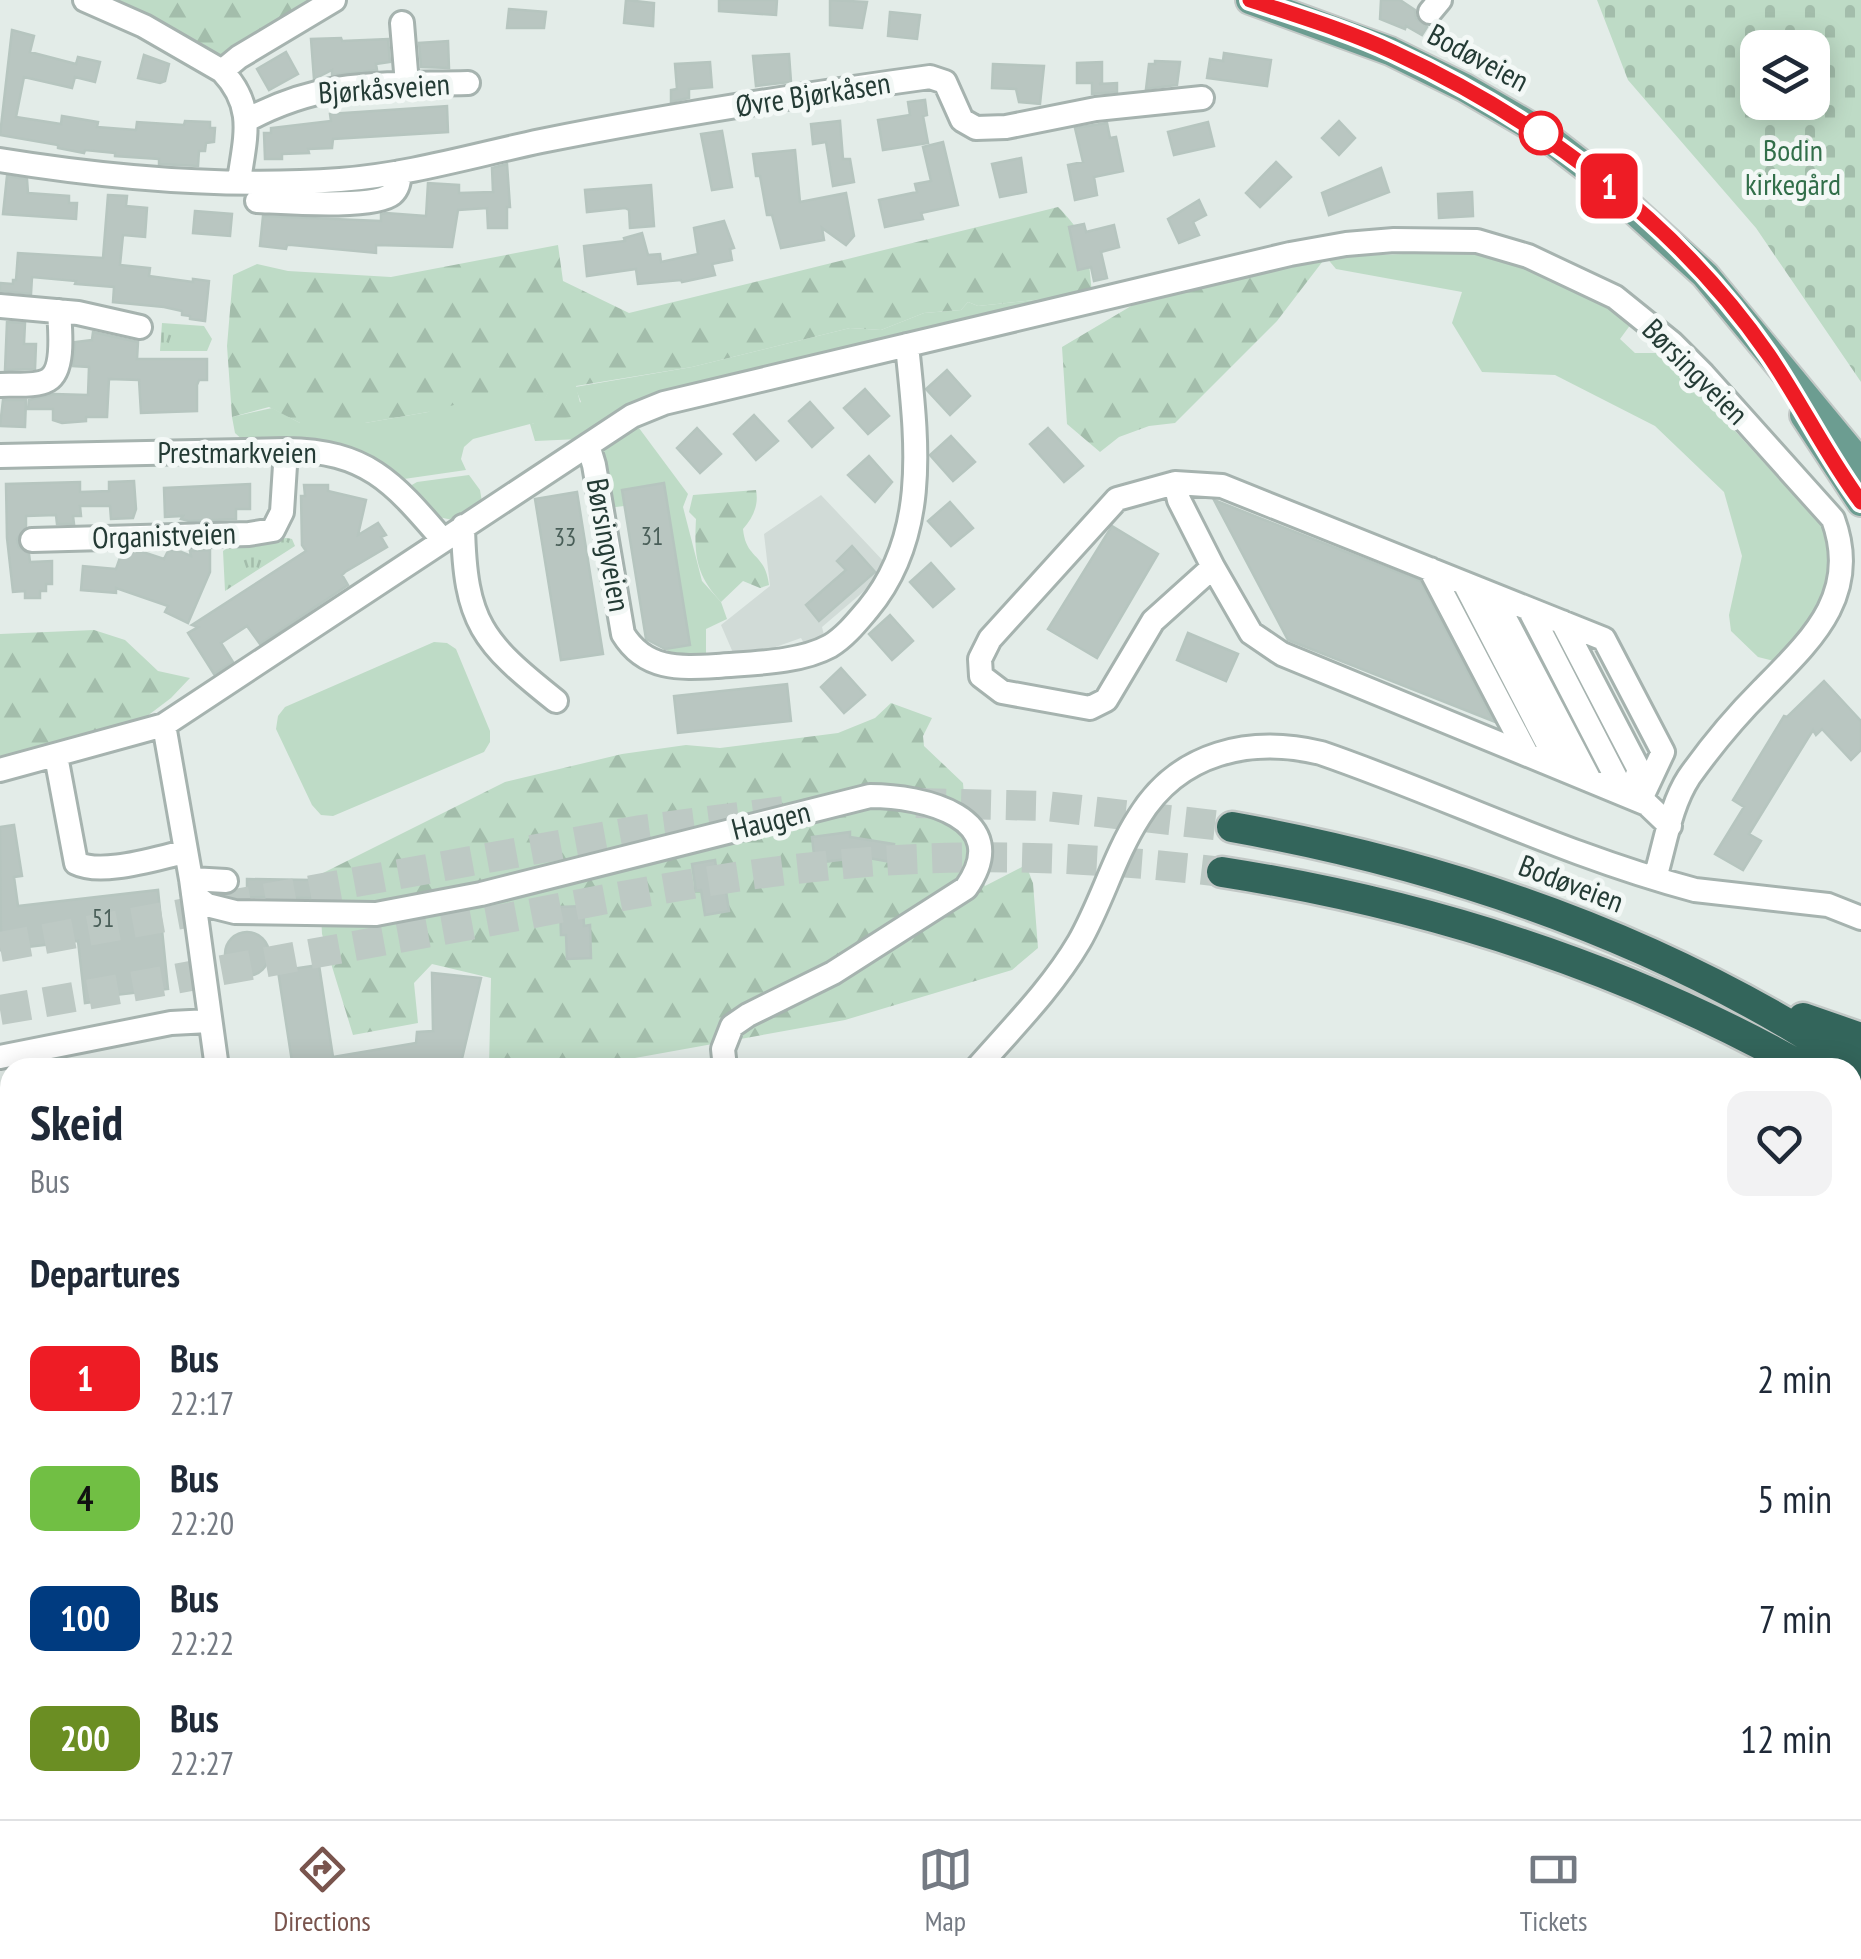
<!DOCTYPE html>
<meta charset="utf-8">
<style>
body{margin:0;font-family:"PT Sans Narrow",sans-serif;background:#f2f2f3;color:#1f2937;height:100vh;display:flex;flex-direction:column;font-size:38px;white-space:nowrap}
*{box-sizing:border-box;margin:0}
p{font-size:32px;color:#747a83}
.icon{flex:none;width:55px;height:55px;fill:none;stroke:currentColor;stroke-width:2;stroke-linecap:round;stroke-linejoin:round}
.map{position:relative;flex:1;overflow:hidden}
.side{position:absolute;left:0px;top:1058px;width:1862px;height:762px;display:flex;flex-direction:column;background:#fff;border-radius:30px 30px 0 0;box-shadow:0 5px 25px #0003}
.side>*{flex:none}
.badge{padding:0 20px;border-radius:15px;font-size:35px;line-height:65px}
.fabs{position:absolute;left:1740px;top:30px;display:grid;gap:20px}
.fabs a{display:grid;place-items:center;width:90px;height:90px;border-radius:20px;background:#fff;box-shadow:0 5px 25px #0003;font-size:50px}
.map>.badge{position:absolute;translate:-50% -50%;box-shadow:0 0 0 5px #fff}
h2{padding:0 30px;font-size:38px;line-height:90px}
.round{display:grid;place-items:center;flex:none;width:105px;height:105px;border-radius:20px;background:#f2f2f3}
.summary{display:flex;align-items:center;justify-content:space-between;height:170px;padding:0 30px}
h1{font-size:48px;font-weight:700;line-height:75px}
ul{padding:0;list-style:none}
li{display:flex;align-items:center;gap:30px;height:120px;padding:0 30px}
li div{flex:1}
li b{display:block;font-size:38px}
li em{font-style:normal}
li .badge{min-width:110px;font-weight:700;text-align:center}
.dock{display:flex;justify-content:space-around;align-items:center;height:140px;border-top:2px solid #e0e1e3;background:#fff;font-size:28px;color:#747a83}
.dock a{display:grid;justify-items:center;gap:5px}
.dock .active{color:#79544d}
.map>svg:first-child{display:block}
.built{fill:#d1dbd7}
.grass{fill:#bedbc6}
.forest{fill:url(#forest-firs)}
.cemetery{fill:url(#cemetery-stones);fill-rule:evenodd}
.park{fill:url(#park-tufts)}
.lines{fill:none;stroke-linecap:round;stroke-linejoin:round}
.river{stroke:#90c2cc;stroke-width:32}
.building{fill:#b9c6c1;stroke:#b6c5bf;stroke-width:2.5}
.highway-tunnel{stroke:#bdc9c4;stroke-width:30;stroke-dasharray:30 15;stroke-linecap:butt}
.minor-casing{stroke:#a6b3af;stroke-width:28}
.major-casing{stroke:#c2c8c6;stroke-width:32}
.highway-casing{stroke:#c2c8c6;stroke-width:35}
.minor{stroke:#fff;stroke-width:22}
.major{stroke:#6c9d91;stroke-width:28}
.highway{stroke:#33655b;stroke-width:30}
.line-casing{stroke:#fff;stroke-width:22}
.line{stroke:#ee1c25;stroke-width:15}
.stop-dot{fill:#fff;stroke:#ee1c25;stroke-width:5}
.labels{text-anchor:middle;stroke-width:10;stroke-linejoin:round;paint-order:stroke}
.number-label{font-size:25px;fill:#495e58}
.street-label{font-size:30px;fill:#243b35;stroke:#f3f8f6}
.park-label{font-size:30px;fill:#326f4a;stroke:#f3f8f6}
</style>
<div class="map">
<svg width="1861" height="1819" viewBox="0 0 1861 1819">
<defs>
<pattern id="forest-firs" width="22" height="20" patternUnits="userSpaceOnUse" patternTransform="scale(2.5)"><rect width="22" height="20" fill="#bedbc6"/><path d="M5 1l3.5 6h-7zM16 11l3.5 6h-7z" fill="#a3bdab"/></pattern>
<pattern id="cemetery-stones" width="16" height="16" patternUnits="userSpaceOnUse" patternTransform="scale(2.5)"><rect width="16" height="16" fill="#bedbc6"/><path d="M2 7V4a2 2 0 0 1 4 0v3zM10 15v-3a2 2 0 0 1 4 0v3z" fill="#a3bdab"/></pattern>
<pattern id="park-tufts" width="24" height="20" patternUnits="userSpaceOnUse" patternTransform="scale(2.5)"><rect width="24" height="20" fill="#bedbc6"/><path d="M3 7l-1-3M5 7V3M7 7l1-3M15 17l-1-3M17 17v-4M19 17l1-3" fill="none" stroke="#a3bdab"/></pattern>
</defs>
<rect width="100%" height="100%" fill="#e3ece8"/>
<path class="built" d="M821 495 887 565 883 575 822 627 824 635 805 645 801 638 770 649 734 655 721 625 770 586 764 534Z"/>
<path class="grass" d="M1480 251C1528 262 1595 289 1631 324L1620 339 1635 353H1664L1829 534 1835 591 1805 632 1774 661 1758 657 1731 631 1729 615 1742 556 1724 492 1655 426 1555 375 1482 372 1452 323 1462 292 1336 269 1326 257Z
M1092 294 859 348 580 439 535 441 530 424 473 439 464 447 461 459 466 470 404 479 358 453 246 443 235 433 232 417 272 408 300 423H365L428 412 498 368 549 391 532 424 581 402 575 387 692 367 850 328 881 330 924 313 961 310 968 302 978 306Z
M636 424 688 494 683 507 702 581 721 602 727 619 706 629V659L670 663 667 649 690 644 664 484 622 490 624 506 608 508 602 449 606 441Z
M469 475 480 490 482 502 458 521 438 517 410 486 417 482Z
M434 642 447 643 456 649 490 731V742L484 752 333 816 321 815 312 805 276 729 278 716 285 707Z"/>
<path class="forest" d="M106 0H324L224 63Z
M1058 207C1089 238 1088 252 1092 294L978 306 968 302 961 310 924 313 881 330 850 328 692 367 576 386 583 415 531 424 548 392 519 397 498 368 487 396 428 412 365 423H300L269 407 232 417 227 346 233 275 257 264 288 271 391 277 558 245 563 281 629 313Z
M1326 257 1277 321 1175 423 1149 426 1119 437 1100 452 1067 424 1062 347 1148 296Z
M756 490C759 505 753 518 743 529 746 560 765 552 769 585L760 588 743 581 721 602C696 575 694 556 696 519L689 512 693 495Z
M94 630 125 640 158 671 190 678 171 698 138 723 0 764V634Z
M891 703 932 718 923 736 924 746 963 783 968 844 985 886 1026 865 1033 883 1038 948 1012 970 845 1020 585 1067H489L491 978 432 964 414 983 418 1023 353 1035 322 934 319 875 505 782 622 754 686 745 720 748 838 733 875 718Z
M10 1404V1577L0 1578V1406Z
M163 1810H413V1819H161Z
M773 1810H966L963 1819H764Z"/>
<path class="cemetery" d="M1597 0H1861V382L1756 228 1628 80ZM1758 48H1812V102H1758Z"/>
<path class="park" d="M162 323 204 326 212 339 207 351H160Z
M287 538 292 539 295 546 225 591 223 551 229 547V540Z"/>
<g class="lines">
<path class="river" d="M1852 1197 1861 1201
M294 1810 299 1819"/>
</g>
<path class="building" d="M626 0 654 3 653 26 624 23Z
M719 0H777L776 15 719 11Z
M830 0 867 2 862 28 830 25Z
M1381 0H1400L1415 10 1416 18 1427 27 1422 35 1406 26 1405 29 1380 19Z
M509 9 546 12 544 28H507Z
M890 12 920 15 917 39 888 36Z
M12 30 34 36 30 52 76 64 78 57 100 62 95 82 75 77 72 88 24 77 16 117 61 124 62 116 98 122 97 127 136 130 137 122 184 125 185 121 210 122V128H215L214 142 206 143 205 151H199L198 166 159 164V159L115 156V153L85 150 84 153 58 148V145L0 135Z
M341 38 342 41 388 39 390 62 376 64 377 70 332 75V70L314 79 311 39Z
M448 41 449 68 421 67 419 43Z
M286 52 298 74 269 90 257 69Z
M1224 53 1271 60 1267 86 1207 78 1210 59 1223 61Z
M789 54 791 82 756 86 753 56Z
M144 55 169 64 165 81 160 83 138 78Z
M1155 61 1180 62 1177 85 1146 89 1149 64H1155Z
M710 62 712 87 689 89V98L671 102V90L677 89 675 64Z
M1102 62V83L1099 84 1117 83V92L1092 94V83H1077V63Z
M993 64 1044 66 1040 104 1019 102 1016 89 992 88Z
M925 100 927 115 923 116 928 143 883 150 878 120 910 115 908 102Z
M447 106 448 132 333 139 332 148 308 149 309 153 282 154V159H265L264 133H271V128L331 121 330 114Z
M840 121 843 159H850L854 182 833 186 826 142 813 144 811 124Z
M1339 121 1355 138 1339 155 1322 138Z
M1208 122 1214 146 1174 155 1168 132Z
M1107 123 1110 138 1116 137 1123 171 1094 177 1097 195 1075 200 1068 165 1083 162 1075 128Z
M722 131 732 187 712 190 701 134Z
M943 142 958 205 921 213 923 219 885 227 879 200 917 192 915 184 931 181 923 147Z
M795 150 800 202 846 193 854 236 846 245 822 228 824 240 781 248 772 215H767L760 176H756L753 154Z
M1021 158 1026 192 1000 197 992 164Z
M1276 162 1291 177 1260 207 1246 193Z
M507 164 510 207H507V228H488L487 208 458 210 452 247 376 245V253L292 245H287L286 249 260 246 263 216 381 221V214L386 213 426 216 428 183 459 185V193L493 192 492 168Z
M1381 168 1389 192 1329 215 1322 193Z
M7 176 27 179 28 193 69 196V203H77L76 219 3 214Z
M651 185 654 226 630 228 629 210 625 208 587 212 585 190Z
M1472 192 1473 216 1439 218 1438 194Z
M108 195 127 196 126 206 147 208 145 237 123 235 120 265 150 268 149 276 193 282V279L209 281 205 321 190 319V316L182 315V311L164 307 113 302 114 287 75 284 76 281 32 277 31 294 0 291V283L13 284V280H16L18 253 103 258Z
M1199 200 1206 215 1193 222 1199 235 1179 243 1168 219Z
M195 211 232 214 230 236 193 233Z
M724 221 734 248 730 249 732 260 712 264 715 275 682 282 681 280 638 284 636 269 587 276 584 246 625 241 624 238 642 233 648 255 660 254 661 262 698 254 694 228Z
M1084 224 1086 232 1114 225 1119 247 1101 252 1107 278 1094 281 1091 267 1078 270 1069 227Z
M7 322 25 323 24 344H36L35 369 5 370Z
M93 332 138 342 137 359H207V380H199L197 385V411L141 413 139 380 109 379 107 417H86V421L62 423 53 420V409H28L29 400 54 394 88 395 89 367 73 366 75 342 92 340Z
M947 370 970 396 950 415 926 389Z
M865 389 889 416 868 434 844 408Z
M3 400H26L25 427 0 426Z
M810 402 833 428 812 447 789 421Z
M754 415 778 441 756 460 734 434Z
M697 428 721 454 700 473 677 448Z
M1048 428 1083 466 1064 482 1030 444Z
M951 436 975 462 953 481 930 455Z
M869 456 892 482 875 502 848 475Z
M134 481 136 509 133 518 111 519 110 506H80L81 516H73L74 524H57L56 515 26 516V527L17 539 19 547 29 554 30 562 52 561V584H46V591H40V598H25V591L13 592 7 538 6 484 80 482V492L109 491V482Z
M664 483 690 645 665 649 646 639 622 490Z
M250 484V509H236V519L189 521 181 519 183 516 165 517 164 488Z
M304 485H328V491L366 500 358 535 378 523 386 535 381 537 387 547 345 572 342 575 348 585 260 644 247 626 221 643 233 662 214 674 188 633 198 627 192 625 306 551 302 545 301 496H305Z
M577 492 603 654 561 660 535 499Z
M1214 500 1420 581 1493 721 1288 640Z
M950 502 973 528 951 546 928 521Z
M1112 526 1158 554 1097 658 1048 629Z
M852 546 875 572 819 621 806 605 846 570 837 561Z
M210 550V572L188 623 165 612 168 606 116 588V593L81 590 83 566 116 569 122 552H143L164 559 168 551H179L191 556 190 551Z
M931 563 954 589 933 607 910 582Z
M890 615 913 641 892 660 869 634Z
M1188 633 1238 654 1226 681 1177 660Z
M841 668 865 695 844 713 821 687Z
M1824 681 1861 721V750L1851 760 1822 729 1816 735 1813 730 1749 834 1761 841 1743 870 1715 854 1744 807 1733 800 1784 716 1787 717Z
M787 684 791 721 678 733 674 696Z
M14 825 22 876 14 877 18 906 158 890 168 989 115 995 116 999 85 1003 78 941 1 950 0 827Z
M850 832V837L894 844 891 862 863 857 815 863 812 837Z
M715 860 718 880 724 878 729 911 705 915 701 890 696 891 692 864Z
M247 879 312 880V898L247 897Z
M583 906 584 926 590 925 591 958 567 959 566 935H561L560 907Z
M225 954a22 22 0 1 1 44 0a22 22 0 1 1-44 0Z
M319 965 333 1057 416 1043 417 1032 433 1031 432 973 481 978 461 1063 421 1060 422 1068H293L278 971Z"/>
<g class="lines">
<path class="highway-tunnel" d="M916 803 1045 806 1232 827
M0 947 641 830 791 810
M0 1010C157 983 313 953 470 925 594 902 718 875 844 864 970 852 1096 857 1222 872"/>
<g class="minor-casing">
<path id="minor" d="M85 0 144 26 222 71
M1430 12 1440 0
M402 23 407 84
M247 120C325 78 383 85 468 83
M0 160C111 178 228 188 340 180 408 175 475 155 541 141 670 115 800 95 930 77L945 82 962 120 976 128 1006 127 1096 109 1202 98
M239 181C245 137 256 107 222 71L239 57 334 0
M257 201C283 202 374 209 392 194 399 188 399 180 400 172
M0 306 78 313 140 327
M0 385C13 384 36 387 48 380 65 370 60 329 59 311
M588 445 594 465 623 634C645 670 679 668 717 666 751 663 799 663 830 646 845 637 857 622 868 609 931 533 916 436 907 345
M0 456 286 450C367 451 393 482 442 539
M1175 483 1222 486 1604 639 1663 752 1640 801
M463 526C465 623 482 642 556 701
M32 540 249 534 273 530 282 512 286 450
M1213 567 1153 621 1106 700 1090 708 1002 692 981 676 980 659 990 639 1117 499 1175 483 1179 500 1213 567 1251 633 1282 654 1647 804 1670 826
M1430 569 1527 754
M1464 583 1560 768
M1493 595 1590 780
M1529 609 1625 795
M1562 622 1639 770 1630 793
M164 725 191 879 217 1068
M56 756 76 863C102 876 156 858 185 852
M0 770 164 725 632 416 664 403 1290 254 1346 244 1394 240 1477 241 1528 256 1615 297 1672 343 1703 374 1833 519C1861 595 1811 640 1763 689 1736 716 1711 746 1689 777 1670 806 1665 845 1655 878
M191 879 226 881
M193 894 207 905 235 912 376 914 481 894 870 796C922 796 1016 817 966 888L833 973 748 1015 732 1026 723 1049 725 1068
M0 1057 171 1023 209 1021
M977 1068C1012 1028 1052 988 1079 942 1102 902 1114 856 1139 817 1179 752 1250 736 1321 753 1446 796 1566 856 1695 890L1828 905 1861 918
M0 1257 10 1255
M0 1553 10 1551"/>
</g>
<g class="major-casing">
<path id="major" d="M1250 0 1390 51 1465 88 1539 131 1592 172 1705 275 1861 464
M1804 415 1861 502"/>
</g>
<g class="highway-casing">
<path id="highway" d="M1232 827C1454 867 1673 943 1861 1070
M1222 872C1426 904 1623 966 1804 1068
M1803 1018 1861 1038
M1852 1096 1861 1101"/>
</g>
<use href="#minor" class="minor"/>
<use href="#major" class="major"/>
<use href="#highway" class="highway"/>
</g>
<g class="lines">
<g class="line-casing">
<path id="line" d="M1250 0C1298 16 1348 31 1393 52 1538 119 1676 221 1768 354 1801 402 1826 455 1861 502"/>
</g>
<use href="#line" class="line"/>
</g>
<circle class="stop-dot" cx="1541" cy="133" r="20"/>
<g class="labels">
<g class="number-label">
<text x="652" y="545">31</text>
<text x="565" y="546">33</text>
<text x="103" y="927">51</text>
</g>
<g class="street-label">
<text transform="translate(1478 58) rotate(28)" y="10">Bodøveien</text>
<text transform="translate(384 89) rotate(-4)" y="10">Bjørkåsveien</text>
<text transform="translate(813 95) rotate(-9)" y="10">Øvre Bjørkåsen</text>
<text transform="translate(1695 372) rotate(45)" y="10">Børsingveien</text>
<text x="237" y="463">Prestmarkveien</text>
<text transform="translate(164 536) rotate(-2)" y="10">Organistveien</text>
<text transform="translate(608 545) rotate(80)" y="10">Børsingveien</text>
<text transform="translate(771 821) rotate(-14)" y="10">Haugen</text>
<text transform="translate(1571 884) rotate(21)" y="10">Bodøveien</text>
</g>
<g class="park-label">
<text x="1793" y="161">Bodin<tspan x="1793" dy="34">kirkegård</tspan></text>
</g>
</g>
</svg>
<div class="fabs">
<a><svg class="icon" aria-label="layers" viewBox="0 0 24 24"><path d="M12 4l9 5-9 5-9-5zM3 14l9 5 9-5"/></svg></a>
</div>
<b class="badge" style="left:1609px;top:186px;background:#ee1c25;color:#fff">1</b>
<section class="side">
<div class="summary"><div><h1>Skeid</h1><p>Bus</p></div><a class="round"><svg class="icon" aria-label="heart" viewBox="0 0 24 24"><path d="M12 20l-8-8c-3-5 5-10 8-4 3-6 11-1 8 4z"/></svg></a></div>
<h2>Departures</h2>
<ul>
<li><span class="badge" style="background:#ee1c25;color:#fff">1</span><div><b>Bus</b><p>22:17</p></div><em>2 min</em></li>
<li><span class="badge" style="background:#71bf44;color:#111">4</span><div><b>Bus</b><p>22:20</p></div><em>5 min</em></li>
<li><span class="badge" style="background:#003b80;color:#fff">100</span><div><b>Bus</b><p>22:22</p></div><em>7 min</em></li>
<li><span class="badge" style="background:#6b8e23;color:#fff">200</span><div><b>Bus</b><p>22:27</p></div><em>12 min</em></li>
</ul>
</section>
</div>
<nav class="dock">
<a class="active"><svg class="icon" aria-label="directions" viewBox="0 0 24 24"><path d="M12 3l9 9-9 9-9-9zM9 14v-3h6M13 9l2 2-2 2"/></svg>Directions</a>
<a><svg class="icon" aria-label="map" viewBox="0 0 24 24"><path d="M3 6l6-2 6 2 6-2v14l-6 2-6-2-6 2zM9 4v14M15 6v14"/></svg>Map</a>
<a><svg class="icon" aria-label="tickets" viewBox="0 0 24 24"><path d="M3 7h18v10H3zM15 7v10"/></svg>Tickets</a>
</nav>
